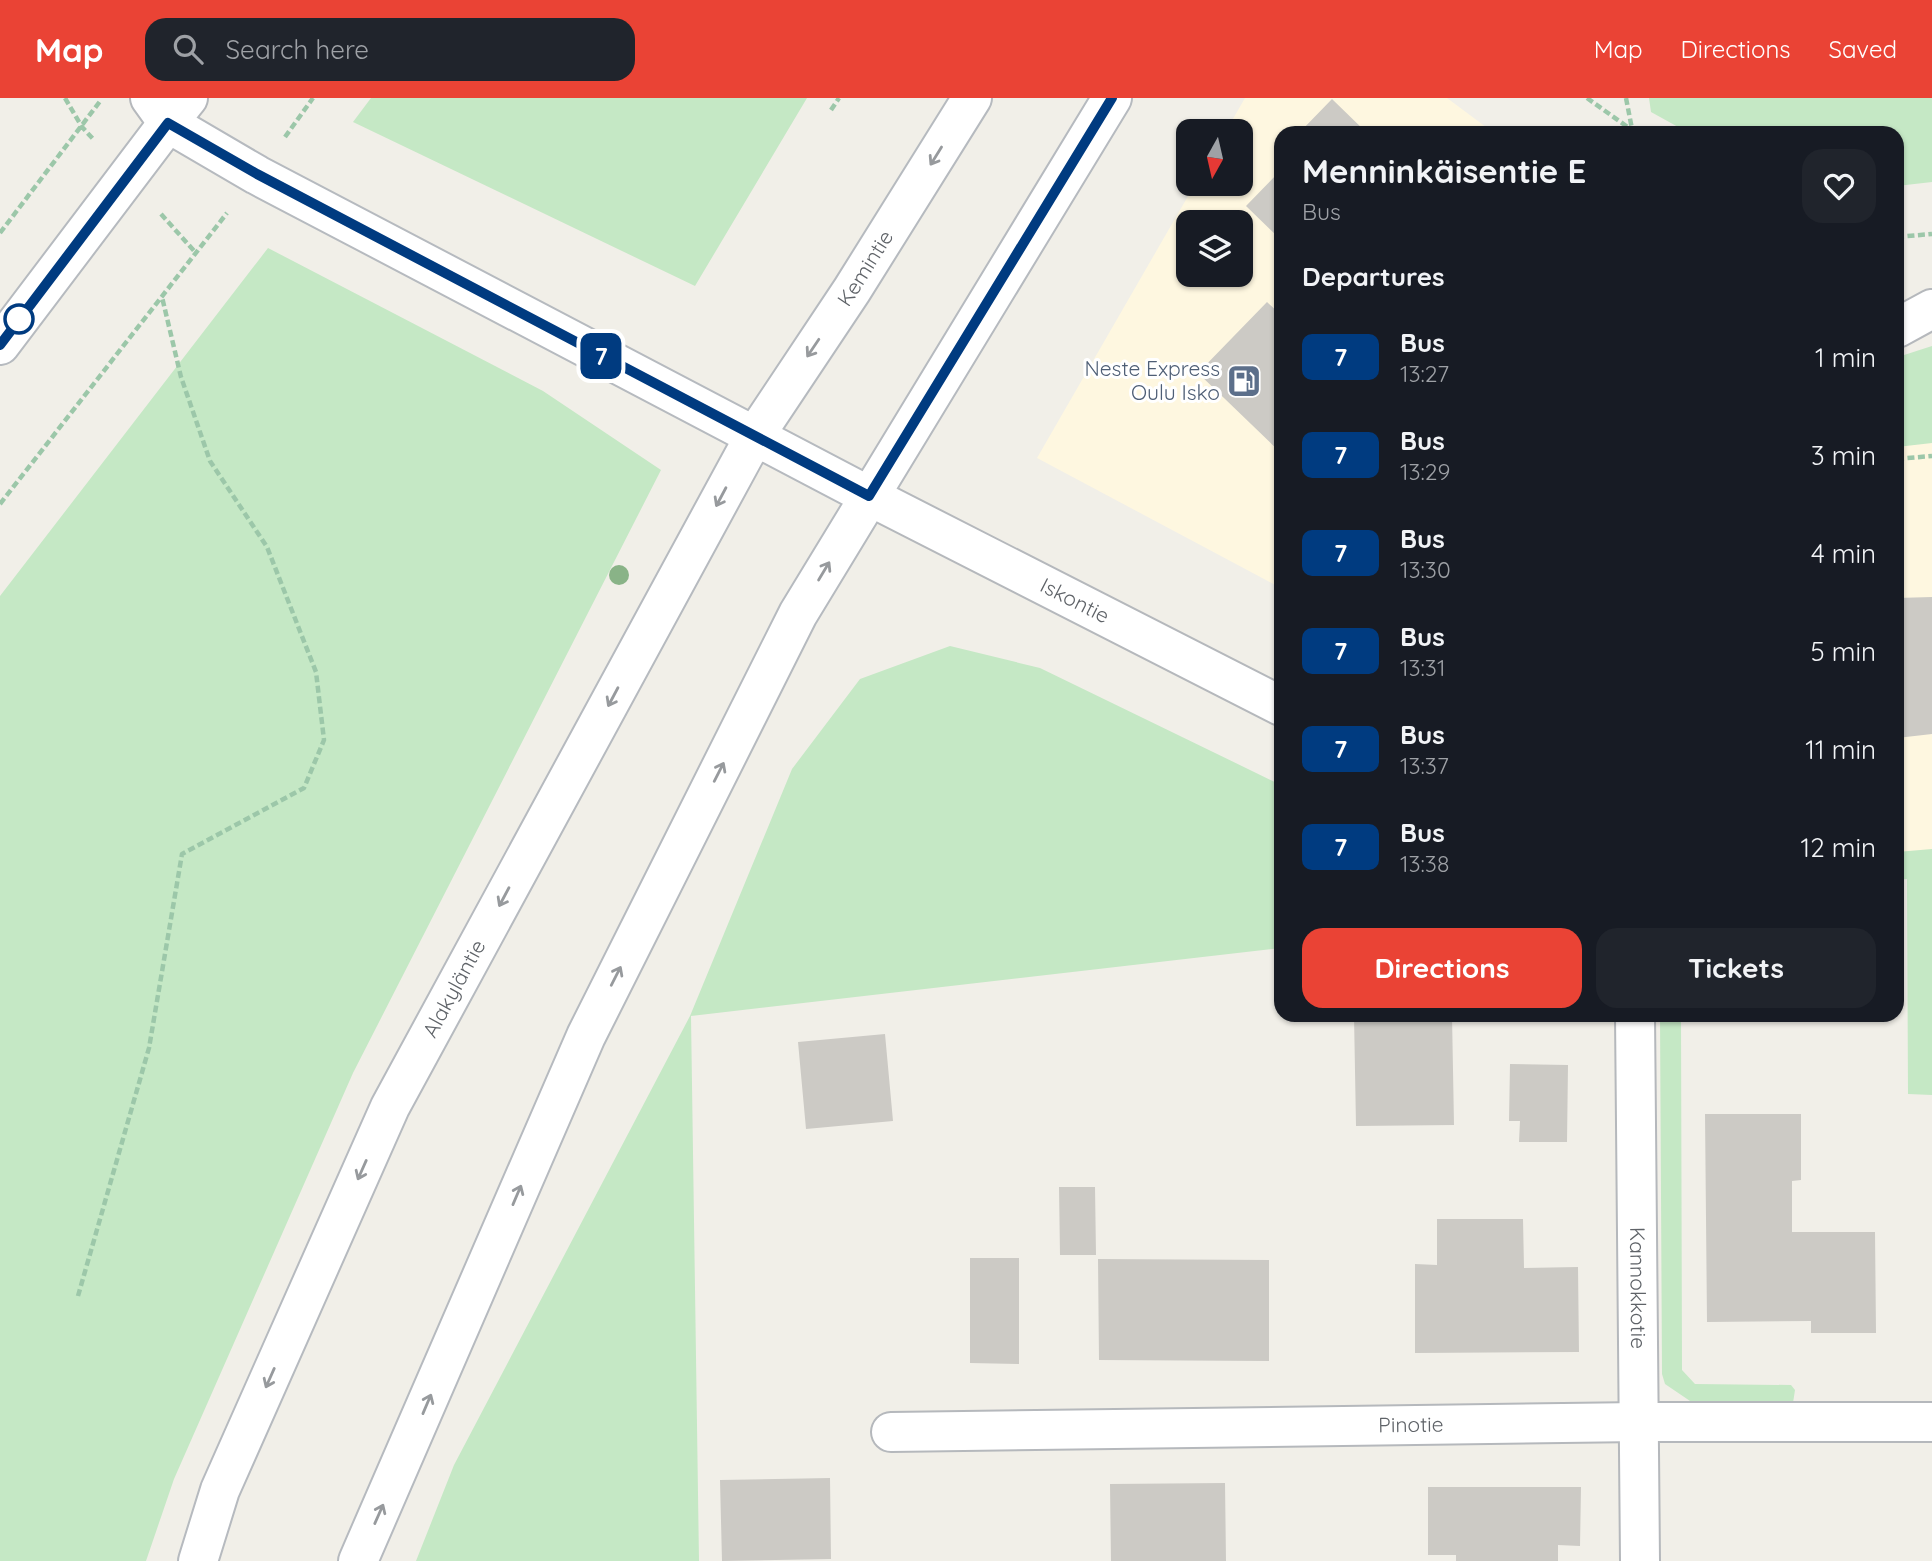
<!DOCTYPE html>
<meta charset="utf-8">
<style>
body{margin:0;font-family:Quicksand,sans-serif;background:#20242c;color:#f1f3f6;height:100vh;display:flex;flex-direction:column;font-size:26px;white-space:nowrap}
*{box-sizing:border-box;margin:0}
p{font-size:23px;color:#9ea1a6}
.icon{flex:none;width:38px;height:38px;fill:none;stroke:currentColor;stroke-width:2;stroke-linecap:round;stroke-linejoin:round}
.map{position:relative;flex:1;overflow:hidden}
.details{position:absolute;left:1274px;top:28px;width:630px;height:896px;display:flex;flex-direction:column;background:#171b24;border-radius:21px;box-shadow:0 2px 5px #0004}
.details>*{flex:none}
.badge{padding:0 14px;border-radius:10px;font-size:24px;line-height:46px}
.needle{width:46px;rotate:188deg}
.tools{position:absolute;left:1176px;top:21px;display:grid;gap:14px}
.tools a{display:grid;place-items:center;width:77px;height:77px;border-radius:14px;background:#171b24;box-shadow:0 2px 5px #0004;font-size:35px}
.map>.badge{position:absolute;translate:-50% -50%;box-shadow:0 0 0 4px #fff}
h2{padding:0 28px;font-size:26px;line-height:63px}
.round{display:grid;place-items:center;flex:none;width:74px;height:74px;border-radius:21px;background:#20242c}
.headline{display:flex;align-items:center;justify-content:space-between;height:119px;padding:0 28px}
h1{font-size:33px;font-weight:700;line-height:52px}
.action{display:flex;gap:14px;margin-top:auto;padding:14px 28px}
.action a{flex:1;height:80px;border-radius:21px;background:#ea4335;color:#fff;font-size:28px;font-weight:700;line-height:80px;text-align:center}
.action a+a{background:#20242c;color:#f1f3f6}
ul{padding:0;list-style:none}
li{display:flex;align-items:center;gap:21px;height:98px;padding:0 28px}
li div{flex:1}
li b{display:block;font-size:26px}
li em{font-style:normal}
li .badge{min-width:77px;font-weight:700;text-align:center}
header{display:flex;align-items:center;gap:42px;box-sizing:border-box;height:98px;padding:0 35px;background:#ea4335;color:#fff}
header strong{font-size:33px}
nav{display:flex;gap:38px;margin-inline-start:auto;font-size:24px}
.search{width:490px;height:63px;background:#20242c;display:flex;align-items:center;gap:18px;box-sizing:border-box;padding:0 24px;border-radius:21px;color:#9ea1a6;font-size:26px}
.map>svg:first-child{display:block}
.commercial{fill:#fef7e0;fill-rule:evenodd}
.green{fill:#c5e8c5}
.building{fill:#cccac5}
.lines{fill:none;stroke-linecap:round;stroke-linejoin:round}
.street-casing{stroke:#b5b8bc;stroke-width:42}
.secondary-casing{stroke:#b6babf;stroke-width:42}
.path{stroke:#9cc7a9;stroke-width:4.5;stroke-dasharray:7 3.5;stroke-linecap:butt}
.street{stroke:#fff;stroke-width:38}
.secondary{stroke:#fff;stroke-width:38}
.tree{fill:#89b387}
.oneway{stroke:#979a9d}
.line-casing{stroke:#fff;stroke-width:16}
.line{stroke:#003b80;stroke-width:10}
.stop-dot{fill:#fff;stroke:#003b80;stroke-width:3.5}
.labels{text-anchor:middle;stroke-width:6;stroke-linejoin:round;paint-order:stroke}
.street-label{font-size:21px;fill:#5f6368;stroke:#fff}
.service-label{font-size:21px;fill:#4e5e75;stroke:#fff;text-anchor:end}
</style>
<header>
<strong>Map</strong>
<div class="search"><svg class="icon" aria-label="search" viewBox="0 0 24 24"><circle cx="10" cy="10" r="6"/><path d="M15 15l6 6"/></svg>Search here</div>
<nav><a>Map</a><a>Directions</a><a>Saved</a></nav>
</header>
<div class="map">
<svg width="1932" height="1463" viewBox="0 0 1932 1463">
<rect width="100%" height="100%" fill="#f1efe8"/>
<path class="commercial" d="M1245 0H1447L1494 35H1281V490L1037 360 1195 86H1241V33H1226ZM1188 124H1241V177H1188Z
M1932 263V778L1897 782V333Z"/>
<path class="green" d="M371 0H807L695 188 353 24Z
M1649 0H1932V84L1897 88V35H1689L1651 14Z
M268 150 543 293 661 372 353 975 174 1381 146 1463H0V498Z
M1932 248V345L1897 349V262L1901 258Z
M950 548 1040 570 1281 687V850L691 918 699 1463H416L454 1367 690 918 792 671 860 581Z
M1932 751V997L1908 996 1907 781 1897 782V754Z
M1660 917H1681L1682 1272 1695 1286 1791 1287 1795 1292 1793 1305H1693L1665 1286 1662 1276Z"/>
<path class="building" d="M1332 1 1367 35H1299Z
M1281 72V142L1246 108Z
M1267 204 1281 217V355L1198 275Z
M1932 499V636L1897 640V500Z
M1354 917H1452L1454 1027 1356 1028Z
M885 936 893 1023 806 1031 798 944Z
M1510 966 1568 967 1567 1044H1519L1520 1023H1509Z
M1705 1016H1801V1082L1792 1083V1134H1875L1876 1235H1811V1223L1707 1224Z
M1059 1089H1095L1096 1157H1060Z
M1437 1121H1523L1524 1170 1578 1169 1579 1254 1415 1255V1166L1437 1167Z
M970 1160H1019V1266L970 1265Z
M1098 1161 1269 1162V1263L1099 1262Z
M830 1380 831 1461 722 1463 720 1382Z
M1225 1385 1226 1463H1111L1110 1386Z
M1428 1389H1581L1580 1448 1558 1447V1463H1456V1457H1428Z"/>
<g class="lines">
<g class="street-casing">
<g id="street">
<path d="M150 0 168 25 188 0"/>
<path d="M1897 230 1932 211"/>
<path id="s1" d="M869 398 1281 608"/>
<path id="s2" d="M1635 917 1640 1463"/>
<path id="s3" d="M891 1334 1640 1324H1932"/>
</g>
</g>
<g class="secondary-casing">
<g id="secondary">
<path d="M0 247 168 25 257 77 869 398"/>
<path id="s4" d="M198 1463 220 1392 390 1009 754 339 852 192 972 0"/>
<path d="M358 1463 586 938 798 516 1112 0"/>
</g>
</g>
<path class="path" d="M65 0 82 29 94 42
M1587 0 1636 35
M1626 0 1632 31
M831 12 839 0
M285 39 313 0
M161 116 196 155
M0 135 101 2
M1897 139 1932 136
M1897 361 1932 358
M0 406 227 115
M78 1198 149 950 182 756 304 690 324 642 316 574 267 449 210 363 181 279 162 199"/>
<use href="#street" class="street"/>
<use href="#secondary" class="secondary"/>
</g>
<circle class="tree" cx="619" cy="477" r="10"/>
<defs><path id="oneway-shaft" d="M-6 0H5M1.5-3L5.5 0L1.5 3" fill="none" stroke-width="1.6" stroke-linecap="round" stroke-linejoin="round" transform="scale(1.75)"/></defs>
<g class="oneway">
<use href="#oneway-shaft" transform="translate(936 58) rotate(122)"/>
<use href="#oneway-shaft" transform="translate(813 250) rotate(124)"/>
<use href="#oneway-shaft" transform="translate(721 399) rotate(118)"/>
<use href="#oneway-shaft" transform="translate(824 473) rotate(-59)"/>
<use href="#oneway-shaft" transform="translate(613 599) rotate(118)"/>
<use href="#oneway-shaft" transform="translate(719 674) rotate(-63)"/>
<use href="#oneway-shaft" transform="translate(504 799) rotate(118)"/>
<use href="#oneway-shaft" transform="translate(616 878) rotate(-63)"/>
<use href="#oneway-shaft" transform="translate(362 1072) rotate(114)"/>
<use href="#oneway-shaft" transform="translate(517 1097) rotate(-67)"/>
<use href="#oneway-shaft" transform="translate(270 1280) rotate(114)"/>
<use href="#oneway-shaft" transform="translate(427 1306) rotate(-67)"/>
<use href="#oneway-shaft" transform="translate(379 1416) rotate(-66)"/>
</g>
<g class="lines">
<g class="line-casing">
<path id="line" d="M0 247 168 25 257 76 869 398 1112 0"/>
</g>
<use href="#line" class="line"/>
</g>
<defs>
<g id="fuel-square" transform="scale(1.75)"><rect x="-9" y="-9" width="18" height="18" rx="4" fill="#5c6f8a" stroke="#fff"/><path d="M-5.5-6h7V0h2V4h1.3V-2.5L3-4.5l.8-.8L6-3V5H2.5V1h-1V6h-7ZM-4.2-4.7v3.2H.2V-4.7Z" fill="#fff"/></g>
</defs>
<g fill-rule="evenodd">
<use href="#fuel-square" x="1244" y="283"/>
</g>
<circle class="stop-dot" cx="19" cy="221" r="14"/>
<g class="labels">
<g class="street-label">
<text dy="7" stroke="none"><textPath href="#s4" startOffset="1458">Kemintie</textPath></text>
<text dy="7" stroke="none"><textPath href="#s1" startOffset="231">Iskontie</textPath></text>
<text dy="7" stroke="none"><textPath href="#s4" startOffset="628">Alakyläntie</textPath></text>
<text dy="7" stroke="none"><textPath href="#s2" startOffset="273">Kannokkotie</textPath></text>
<text dy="7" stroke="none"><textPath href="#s3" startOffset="520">Pinotie</textPath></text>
</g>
<g class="service-label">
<text x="1220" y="278">Neste Express<tspan x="1220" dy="24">Oulu Isko</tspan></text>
</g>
</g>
</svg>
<div class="tools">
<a><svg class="needle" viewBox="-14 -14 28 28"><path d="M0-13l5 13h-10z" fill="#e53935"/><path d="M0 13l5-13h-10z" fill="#9ea1a6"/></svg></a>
<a><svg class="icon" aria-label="layers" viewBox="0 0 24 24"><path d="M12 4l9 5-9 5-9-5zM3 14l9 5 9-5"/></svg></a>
</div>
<b class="badge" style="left:601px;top:258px;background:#003b80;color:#fff">7</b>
<section class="details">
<div class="headline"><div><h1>Menninkäisentie E</h1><p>Bus</p></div><a class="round"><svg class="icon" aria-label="heart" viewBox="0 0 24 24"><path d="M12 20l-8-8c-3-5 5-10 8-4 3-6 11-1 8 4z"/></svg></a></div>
<h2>Departures</h2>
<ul>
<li><span class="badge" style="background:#003b80;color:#fff">7</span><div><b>Bus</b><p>13:27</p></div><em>1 min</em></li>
<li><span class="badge" style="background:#003b80;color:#fff">7</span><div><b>Bus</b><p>13:29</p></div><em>3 min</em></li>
<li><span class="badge" style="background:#003b80;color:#fff">7</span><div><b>Bus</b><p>13:30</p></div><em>4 min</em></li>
<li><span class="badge" style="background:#003b80;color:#fff">7</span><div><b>Bus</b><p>13:31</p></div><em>5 min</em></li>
<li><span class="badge" style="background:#003b80;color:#fff">7</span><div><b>Bus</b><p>13:37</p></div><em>11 min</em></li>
<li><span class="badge" style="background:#003b80;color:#fff">7</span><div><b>Bus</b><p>13:38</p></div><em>12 min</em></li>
</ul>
<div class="action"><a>Directions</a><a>Tickets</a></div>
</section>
</div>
